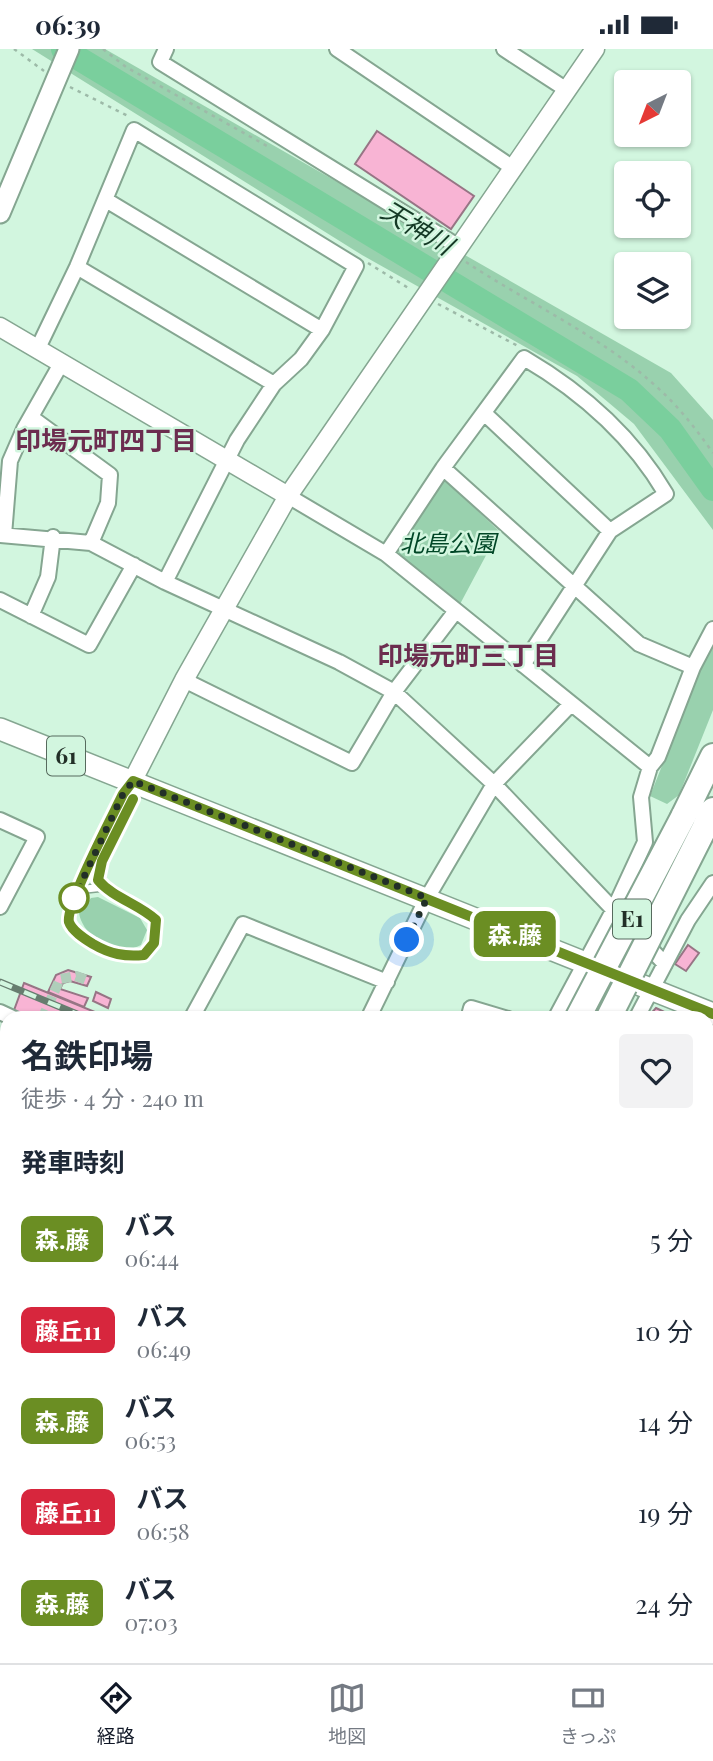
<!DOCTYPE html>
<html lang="ja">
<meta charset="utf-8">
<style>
body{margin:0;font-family:"Playfair Display","Noto Sans JP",serif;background:#f2f2f3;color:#1f2937;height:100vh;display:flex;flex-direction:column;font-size:26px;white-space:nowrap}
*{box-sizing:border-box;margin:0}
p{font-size:23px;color:#747a83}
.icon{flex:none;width:38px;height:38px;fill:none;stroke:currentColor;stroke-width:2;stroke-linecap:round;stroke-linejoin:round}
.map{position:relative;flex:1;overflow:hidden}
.drawer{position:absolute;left:0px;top:962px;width:714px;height:653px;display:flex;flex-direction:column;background:#fff;border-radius:21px 21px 0 0;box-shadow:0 2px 5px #0004}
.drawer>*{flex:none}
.badge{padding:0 14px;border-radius:10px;font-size:24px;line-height:46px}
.needle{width:46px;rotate:222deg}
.fabs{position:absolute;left:614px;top:21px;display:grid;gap:14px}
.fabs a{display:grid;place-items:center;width:77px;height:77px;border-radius:7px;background:#fff;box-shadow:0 2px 5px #0004;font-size:35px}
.you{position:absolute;width:35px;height:35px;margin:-18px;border:5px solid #fff;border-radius:50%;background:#1a73e8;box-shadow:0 0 0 10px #1a73e833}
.map>.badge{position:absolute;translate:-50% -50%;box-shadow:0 0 0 4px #fff}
h2{padding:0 21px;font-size:26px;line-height:63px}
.round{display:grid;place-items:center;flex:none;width:74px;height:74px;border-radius:7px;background:#f2f2f3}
.headline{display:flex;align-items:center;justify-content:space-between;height:119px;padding:0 21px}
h1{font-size:33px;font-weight:700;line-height:52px}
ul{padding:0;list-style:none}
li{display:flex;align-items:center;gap:21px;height:91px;padding:0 21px}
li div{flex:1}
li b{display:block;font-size:26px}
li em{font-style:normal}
li .badge{min-width:77px;font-weight:700;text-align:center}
.status{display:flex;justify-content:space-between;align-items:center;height:49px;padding:0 35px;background:#fff;direction:ltr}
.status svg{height:19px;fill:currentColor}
.dock{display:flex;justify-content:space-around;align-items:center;height:98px;border-top:2px solid #e0e1e3;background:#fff;font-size:19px;color:#747a83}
.dock a{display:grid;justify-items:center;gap:4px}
.dock .current{color:#111827}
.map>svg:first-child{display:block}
.green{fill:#99d1ae}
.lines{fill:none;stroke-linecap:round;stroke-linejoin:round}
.river{stroke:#7acf9d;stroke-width:24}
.building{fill:#f8b4d4;stroke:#977585;stroke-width:2}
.pedestrian-tunnel{stroke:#afceba;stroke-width:10;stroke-dasharray:10 5;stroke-linecap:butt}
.service-casing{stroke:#85a691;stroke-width:10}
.minor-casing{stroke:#85a691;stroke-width:18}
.tertiary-casing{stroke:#85a691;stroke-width:21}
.secondary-casing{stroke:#85a691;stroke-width:23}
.primary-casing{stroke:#85a691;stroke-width:24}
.motorway-casing{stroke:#85a691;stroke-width:28}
.path{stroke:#9dbaa8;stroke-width:2.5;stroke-dasharray:3.5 5;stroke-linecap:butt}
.service{stroke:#fff;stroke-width:7}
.minor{stroke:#fff;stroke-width:14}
.tertiary{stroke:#fff;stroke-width:18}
.secondary{stroke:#fff;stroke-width:19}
.primary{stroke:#fff;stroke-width:21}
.motorway{stroke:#fff;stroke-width:24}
.rail-casing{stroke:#677d6f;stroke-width:7}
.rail{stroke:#d2f6df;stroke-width:4.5;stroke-dasharray:13;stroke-linecap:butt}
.motorway-bridge-casing{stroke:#85a691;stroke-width:28;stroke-linecap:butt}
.motorway-bridge{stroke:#fff;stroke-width:24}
.line-casing{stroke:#fff;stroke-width:16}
.line{stroke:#6b8e23;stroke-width:10}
.walk{stroke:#222f27;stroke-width:7;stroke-dasharray:0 12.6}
.stop-dot{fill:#fff;stroke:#6b8e23;stroke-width:3.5}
.labels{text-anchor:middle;stroke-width:5;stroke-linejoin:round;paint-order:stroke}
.shield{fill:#d2f6df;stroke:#576b5e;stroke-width:2}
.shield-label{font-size:23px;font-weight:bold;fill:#222f27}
.park-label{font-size:24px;font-style:italic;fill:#004626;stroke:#d2f6df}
.water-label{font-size:26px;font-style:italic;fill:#153a26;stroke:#d2f6df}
.neighbourhood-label{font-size:26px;font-weight:bold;fill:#6c2d4f;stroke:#d2f6df}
</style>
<div class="status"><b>06:39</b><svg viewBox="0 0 49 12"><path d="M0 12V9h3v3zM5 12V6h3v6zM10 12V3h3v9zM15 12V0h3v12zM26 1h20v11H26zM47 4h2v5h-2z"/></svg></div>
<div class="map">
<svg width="713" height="1614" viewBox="0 0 713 1614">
<rect width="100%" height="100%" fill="#d2f6df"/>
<path class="green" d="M32 0H105L671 324 713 371V481L634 375 577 327 362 206Z
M445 431 499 482 459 557 394 503Z
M713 597V661L679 746 667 755 650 747 700 621Z
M98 848 140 869 147 881 141 896C118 909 83 889 79 864L91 849Z"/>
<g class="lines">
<path class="river" d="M63 0 629 341 670 380 713 440"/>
</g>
<path class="building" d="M377 82 474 147 451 180 355 115Z
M688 896 699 904 686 922 675 915Z
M68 921 91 928 87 937 70 932 63 934 60 940 88 949 84 958 48 943 56 926Z
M24 934 112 970H27L13 964Z
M96 943 111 950 108 959 93 952Z
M656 959 679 970H646Z
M712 1045 713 1066 711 1069 707 1067V1054Z
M709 1158 713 1160V1188L707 1189Z"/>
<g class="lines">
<path class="pedestrian-tunnel" d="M42 970 60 930 76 927 89 932"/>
<g class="service-casing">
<path id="service" d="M133 731C133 767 106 796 98 831 113 849 139 855 156 871L154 894 144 907C124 908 68 895 69 868 70 845 111 770 123 745Z
M75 849 86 840 104 838"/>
</g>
<g class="minor-casing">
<path id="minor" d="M166 0 160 13 459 198
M337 0 513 119
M504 0 567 41
M106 151 322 281
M77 218 274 335
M38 299 77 218 134 81 356 217 322 281 301 310 274 335 237 391 165 533
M484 364 610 482
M32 369 110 426 108 454 91 494
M443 419 639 595 693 618
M288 447 386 505 650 718
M0 486 91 494 165 533 339 613 394 643 494 735 665 915
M4 486 10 412 24 380 62 313
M386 505 443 419 524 309C582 343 632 387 666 445L610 482 523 616
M0 551 89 596 134 516
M31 567 48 528 53 488
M184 631 352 714 394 643 455 563
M0 771 37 788 0 858
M0 963 15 970
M191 970 243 875 387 933
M368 970 427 849 494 735 571 655
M468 970 471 959 508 970
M555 970 614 860 645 793 641 748 650 718 658 708 693 618 713 580
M636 970 688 871 713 834
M0 1027 7 1010
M0 1058 7 1061
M707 1082 713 1084
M0 1146 7 1150
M707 1204 713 1206
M707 1238 713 1240
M0 1264 7 1250
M707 1265 713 1269
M707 1368 713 1361
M0 1395 7 1399
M606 1608 616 1614
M65 1614 70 1608
M255 1614 260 1608
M500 1614 505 1608"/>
</g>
<g class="tertiary-casing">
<path id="tertiary" d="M0 278 288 447
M133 731 184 631 288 447 595 0
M0 1494 7 1496
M707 1525 713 1524"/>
</g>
<g class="secondary-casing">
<path id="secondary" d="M0 164 69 0"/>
</g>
<g class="primary-casing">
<path id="primary" d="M0 680 713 965"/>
</g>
<g class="motorway-casing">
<path id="motorway" d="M683 768 713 707
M704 780 713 761
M149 1614 154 1608
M185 1614 190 1608"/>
</g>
<path class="path" d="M14 0 44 22
M103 0 126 18 267 97
M70 38 130 68
M466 213C523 251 600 287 650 332 675 353 694 377 713 404
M368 214 410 240
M438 255 518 297
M104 1614 109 1608"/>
<use href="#service" class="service"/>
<use href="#minor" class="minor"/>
<use href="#tertiary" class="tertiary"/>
<use href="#secondary" class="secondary"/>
<use href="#primary" class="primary"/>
<use href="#motorway" class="motorway"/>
<g class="rail-casing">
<path id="rail" d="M0 933 89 970
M707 1218 713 1221"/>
</g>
<use href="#rail" class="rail"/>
<g class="motorway-bridge-casing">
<path id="motorway-bridge" d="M577 970 683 768
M608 970 704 780"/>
</g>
<use href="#motorway-bridge" class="motorway-bridge"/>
</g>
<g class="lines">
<g class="line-casing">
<path id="line" d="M133 750 102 812 98 831C113 849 139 855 156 871L154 894 144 906C125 908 110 905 93 895 85 890 72 882 69 873 65 857 113 766 123 745L133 732 713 965"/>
</g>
<use href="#line" class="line"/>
<path class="walk" d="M74 849 123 745 133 732 427 849 407 891"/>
</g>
<circle class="stop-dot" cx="74" cy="849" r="14"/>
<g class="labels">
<g class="shield">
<rect x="47" y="687.5" width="38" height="39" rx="5"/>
<rect x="613" y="850.5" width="38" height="39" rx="5"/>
</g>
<g class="shield-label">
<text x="66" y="715">61</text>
<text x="632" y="878">E1</text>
</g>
<g class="park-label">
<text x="448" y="503">北島公園</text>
</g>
<g class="water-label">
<text transform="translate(417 179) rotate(31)" y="9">天神川</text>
</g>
<g class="neighbourhood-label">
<text x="106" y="401">印場元町四丁目</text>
<text x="468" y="616">印場元町三丁目</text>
</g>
</g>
</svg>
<div class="fabs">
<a><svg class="needle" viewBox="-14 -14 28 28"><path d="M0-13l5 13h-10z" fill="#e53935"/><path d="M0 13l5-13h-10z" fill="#747a83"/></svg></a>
<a><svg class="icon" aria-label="locate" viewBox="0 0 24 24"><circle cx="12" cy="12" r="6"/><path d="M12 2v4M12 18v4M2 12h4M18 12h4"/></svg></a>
<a><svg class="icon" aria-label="layers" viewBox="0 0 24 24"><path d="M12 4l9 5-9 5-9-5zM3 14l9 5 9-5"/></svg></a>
</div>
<div class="you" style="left:407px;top:891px"></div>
<b class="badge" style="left:515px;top:885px;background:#6b8e23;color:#fff">森.藤</b>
<section class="drawer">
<div class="headline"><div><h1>名鉄印場</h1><p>徒歩 · 4 分 · 240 m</p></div><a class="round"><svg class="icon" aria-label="heart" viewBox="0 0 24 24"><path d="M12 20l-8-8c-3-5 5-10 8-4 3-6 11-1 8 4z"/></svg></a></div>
<h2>発車時刻</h2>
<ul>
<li><span class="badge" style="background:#6b8e23;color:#fff">森.藤</span><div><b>バス</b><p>06:44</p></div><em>5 分</em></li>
<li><span class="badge" style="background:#d7263d;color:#fff">藤丘11</span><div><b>バス</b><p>06:49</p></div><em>10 分</em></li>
<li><span class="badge" style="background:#6b8e23;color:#fff">森.藤</span><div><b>バス</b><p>06:53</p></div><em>14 分</em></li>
<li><span class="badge" style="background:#d7263d;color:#fff">藤丘11</span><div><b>バス</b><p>06:58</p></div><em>19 分</em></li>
<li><span class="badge" style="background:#6b8e23;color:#fff">森.藤</span><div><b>バス</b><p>07:03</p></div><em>24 分</em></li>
</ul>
</section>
</div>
<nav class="dock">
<a class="current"><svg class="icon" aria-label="directions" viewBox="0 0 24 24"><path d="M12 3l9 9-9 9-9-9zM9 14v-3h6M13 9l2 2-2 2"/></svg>経路</a>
<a><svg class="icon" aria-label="map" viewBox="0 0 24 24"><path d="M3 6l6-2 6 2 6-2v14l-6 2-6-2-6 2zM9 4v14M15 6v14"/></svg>地図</a>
<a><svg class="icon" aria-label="tickets" viewBox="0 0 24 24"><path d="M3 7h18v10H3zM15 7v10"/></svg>きっぷ</a>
</nav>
